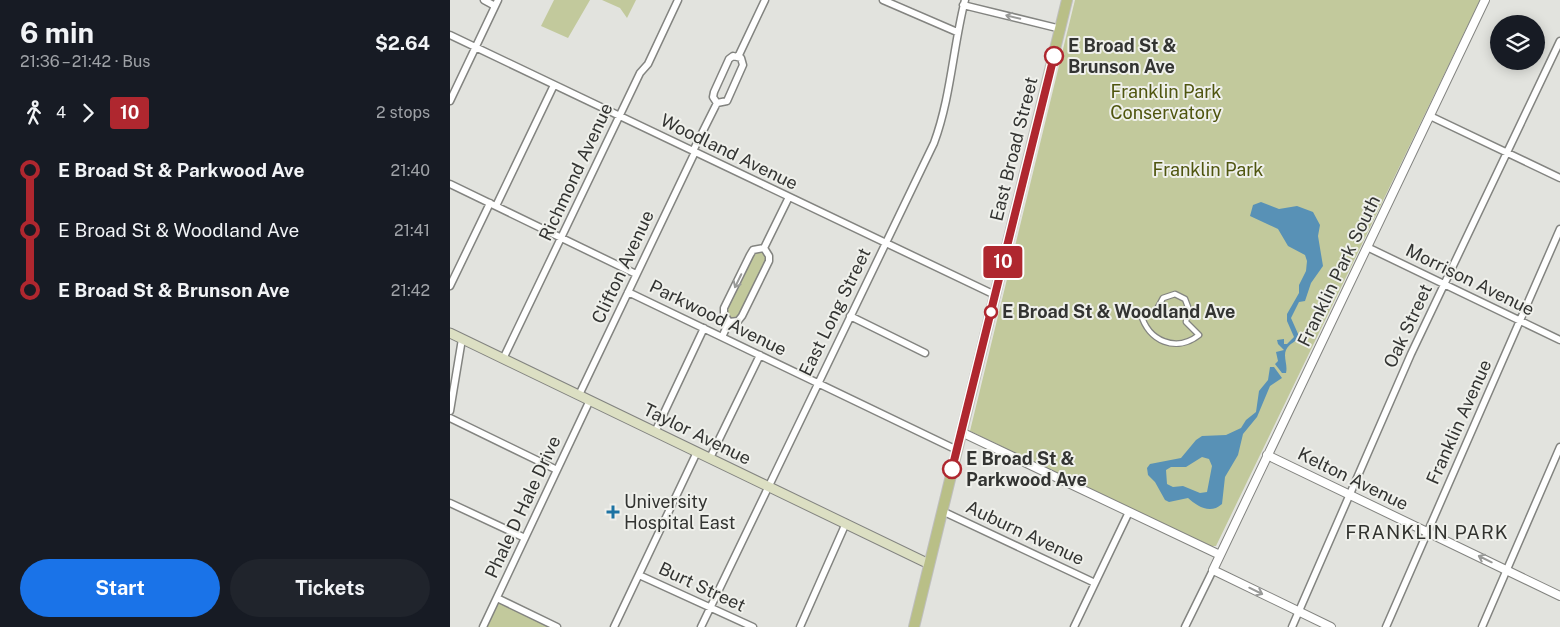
<!DOCTYPE html>
<meta charset="utf-8">
<style>
body{margin:0;font-family:"Public Sans",sans-serif;background:#20242c;color:#f1f3f6;height:100vh;display:flex;flex-direction:column;font-size:19px;white-space:nowrap}
*{box-sizing:border-box;margin:0}
p{font-size:16px;color:#9ea1a6}
.icon{flex:none;width:28px;height:28px;fill:none;stroke:currentColor;stroke-width:2;stroke-linecap:round;stroke-linejoin:round}
.map{position:relative;flex:1;overflow:hidden}
.sheet{display:flex;flex-direction:column;background:#171b24;width:450px}
.sheet>*{flex:none}
.badge{padding:0 10px;border-radius:4px;font-size:18px;line-height:32px}
.buttons{position:absolute;left:1040px;top:15px;display:grid;gap:10px}
.buttons a{display:grid;place-items:center;width:55px;height:55px;border-radius:50%;background:#171b24;box-shadow:0 2px 12px #0003;font-size:25px}
.map>.badge{position:absolute;translate:-50% -50%;box-shadow:0 0 0 2px #fff}
.legs{display:flex;align-items:center;gap:8px;height:55px;padding:0 20px;font-size:16px}
.legs p{margin-inline-start:auto}
.headline{display:flex;align-items:center;justify-content:space-between;height:85px;padding:0 20px}
h1{font-size:28px;font-weight:700;line-height:38px}
.primary-button{display:flex;gap:10px;margin-top:auto;padding:10px 20px}
.primary-button a{flex:1;height:58px;border-radius:30px;background:#1a73e8;color:#fff;font-size:20px;font-weight:700;line-height:58px;text-align:center}
.primary-button a+a{background:#20242c;color:#f1f3f6}
ul{padding:0 20px;list-style:none}
li{display:flex;align-items:center;gap:18px;height:60px;font-size:19px}
li i{display:grid;place-items:center;width:8px;height:100%;margin:0 6px;background:currentColor}
li i::after{content:'';width:12px;height:12px;margin:-6px;border:4px solid;border-radius:50%;background:#171b24}
li p{margin-inline-start:auto}
li:first-child i{background:linear-gradient(#0000 50%,currentColor 0)}
li:last-child i{background:linear-gradient(currentColor 50%,#0000 0)}
main{display:flex;flex:1;min-height:0}
.map>svg:first-child{display:block}
.green{fill:#c2c99c}
.water{fill:#5891b6;fill-rule:evenodd}
.lines{fill:none;stroke-linecap:round;stroke-linejoin:round}
.pedestrian-casing{stroke:#838480;stroke-width:7}
.minor-casing{stroke:#838480;stroke-width:9}
.tertiary-casing{stroke:#838480;stroke-width:10}
.secondary-casing{stroke:#838480;stroke-width:11}
.primary-casing{stroke:#bebebd;stroke-width:12}
.pedestrian{stroke:#fff;stroke-width:4.5}
.minor{stroke:#fff;stroke-width:6}
.tertiary{stroke:#fff;stroke-width:8}
.secondary{stroke:#dcdfc3;stroke-width:9}
.primary{stroke:#b9bf87;stroke-width:10}
.oneway{stroke:#999a98}
.line-1-casing{stroke:#fff;stroke-width:11}
.line-1{stroke:#af272f;stroke-width:8}
.stop-1-dot{fill:#fff;stroke:#af272f;stroke-width:2.5}
.poi-dot{fill:#1d73a3;stroke:#eff0eb;stroke-width:2}
.labels{text-anchor:middle;stroke-width:4;stroke-linejoin:round;paint-order:stroke}
.stop-label{font-size:18px;font-weight:bold;fill:#333432;stroke:#eff0eb;text-anchor:start}
.park-label{font-size:18px;fill:#4f550f;stroke:#eff0eb}
.street-label{font-size:18px;fill:#333432;stroke:#eff0eb}
.poi-label{font-size:18px;fill:#333432;stroke:#eff0eb;text-anchor:start}
.neighbourhood-label{font-size:19px;letter-spacing:1px;fill:#32332f;stroke:#eff0eb}
</style>
<main>
<section class="sheet">
<div class="headline"><div><h1>6 min</h1><p>21:36 – 21:42 · Bus</p></div><b>$2.64</b></div>
<div class="legs"><svg class="icon" aria-label="walk" viewBox="0 0 24 24"><circle cx="13" cy="4" r="2"/><path d="M13 8l-2 6 4 7M11 14l-3 7M7 12l3-4h3l4 4"/></svg>4<svg class="icon" aria-label="forward" viewBox="0 0 24 24"><path d="M9 5l7 7-7 7"/></svg><b class="badge" style="background:#af272f;color:#fff">10</b><p>2 stops</p></div>
<ul>
<li><i style="color:#af272f"></i><b>E Broad St &amp; Parkwood Ave</b><p>21:40</p></li>
<li><i style="color:#af272f"></i><span>E Broad St &amp; Woodland Ave</span><p>21:41</p></li>
<li><i style="color:#af272f"></i><b>E Broad St &amp; Brunson Ave</b><p>21:42</p></li>
</ul>
<div class="primary-button"><a>Start</a><a>Tickets</a></div>
</section>
<div class="map">
<svg width="1110" height="627" viewBox="0 0 1110 627">
<rect width="100%" height="100%" fill="#e2e3de"/>
<path class="green" d="M104 0H140L118 38 91 26Z
M152 0H186L177 18 170 8Z
M625 0H1030L766 546H760L520 431Z
M308 251 314 253 316 259 289 316 285 318H280L277 310 302 256Z
M48 602 99 627H35Z"/>
<path class="water" d="M811 202 829 209 847 206 863 212 870 225 868 236 873 266 861 283 855 301 849 302 841 318 849 336C847 342 839 343 836 350 833 357 838 365 836 373H832L825 364 828 361 826 352 834 350 828 344 827 340 834 339V344H837L844 337 837 321V314L849 293V285L856 271 857 261 855 255 838 246 828 229 800 216 803 205Z
M820 367H824L832 378 820 386 807 417 793 434 788 455 775 477 772 504C760 515 747 506 738 498L719 502 715 500 705 482 698 475 697 468 700 464 731 458 746 440 752 436 776 435 791 428 796 420 806 412 809 391 818 380ZM752 457 759 459 762 466 757 492 750 493 733 486 723 487 717 484 716 470 721 467H736Z"/>
<g class="lines">
<g class="pedestrian-casing">
<path id="pedestrian" d="M725 294 735 299 738 307 736 322 749 335C726 353 698 341 691 314L706 311 713 298Z"/>
</g>
<g class="minor-casing">
<path id="minor" d="M34 0 45 6
M433 0 507 32
M513 5 611 29
M0 35 545 295
M283 56 291 58 293 65 277 101 267 103 263 97 264 92 279 59Z
M288 57 315 0
M0 101 48 0
M980 116 1110 178
M243 151 267 103
M0 184 186 274
M46 206 104 85
M917 247 1110 340
M314 248 339 197
M0 286 40 203
M178 292 507 450
M400 316 475 353
M279 322 274 314V308L300 255 303 250 314 248
M279 322 288 321 292 316 319 261V256L314 248
M272 337 279 322
M53 359 190 73 198 64 228 0
M129 395 245 152
M0 411 12 339
M0 418 107 470
M205 432 254 328
M260 458 310 355
M0 503 75 538
M492 511 645 583
M189 575 303 627
M47 598 107 627
M33 627 140 400
M164 627 247 452
M251 627 484 143C501 97 503 47 515 0
M350 627 396 523
M624 627 679 512
M735 627 763 570
M842 627 961 354 1110 41
M936 627 1110 229
M1032 627 1110 447"/>
</g>
<g class="tertiary-casing">
<path id="tertiary" d="M511 432 770 555
M817 455 1110 596
M881 627 763 570 1035 0"/>
</g>
<g class="secondary-casing">
<path id="secondary" d="M0 333 479 564"/>
</g>
<g class="primary-casing">
<path id="primary" d="M464 627 617 0"/>
</g>
<use href="#pedestrian" class="pedestrian"/>
<use href="#minor" class="minor"/>
<use href="#tertiary" class="tertiary"/>
<use href="#secondary" class="secondary"/>
<use href="#primary" class="primary"/>
</g>
<defs><path id="oneway-shaft" d="M-6 0H5M1.5-3L5.5 0L1.5 3" fill="none" stroke-width="1.6" stroke-linecap="round" stroke-linejoin="round" transform="scale(1.25)"/></defs>
<g class="oneway">
<use href="#oneway-shaft" transform="translate(563 17) rotate(-166)"/>
<use href="#oneway-shaft" transform="translate(288 281) rotate(116)"/>
<use href="#oneway-shaft" transform="translate(1035 559) rotate(-154)"/>
<use href="#oneway-shaft" transform="translate(806 591) rotate(26)"/>
</g>
<g class="lines">
<g class="line-1-casing">
<path id="line-1" d="M502 469 604 56"/>
</g>
<use href="#line-1" class="line-1"/>
</g>
<g class="stop-1-dot">
<circle cx="604" cy="56" r="9"/>
<circle cx="541" cy="312" r="6"/>
<circle cx="502" cy="469" r="9"/>
</g>
<path class="poi-dot" d="M160.5 504.5h5v5h5v5h-5v5h-5v-5h-5v-5h5z"/>
<g class="labels">
<g class="stop-label">
<text x="618" y="52">E Broad St &amp;<tspan x="618" dy="21">Brunson Ave</tspan></text>
<text x="552" y="318">E Broad St &amp; Woodland Ave</text>
<text x="516" y="465">E Broad St &amp;<tspan x="516" dy="21">Parkwood Ave</tspan></text>
</g>
<g class="park-label">
<text x="716" y="98">Franklin Park<tspan x="716" dy="21">Conservatory</tspan></text>
<text x="758" y="176">Franklin Park</text>
</g>
<g class="street-label">
<text transform="translate(564 149) rotate(-76)" y="6">East Broad Street</text>
<text transform="translate(279 152) rotate(26)" y="6">Woodland Avenue</text>
<text transform="translate(126 172) rotate(-65)" y="6">Richmond Avenue</text>
<text transform="translate(173 267) rotate(-65)" y="6">Clifton Avenue</text>
<text transform="translate(889 271) rotate(-64)" y="6">Franklin Park South</text>
<text transform="translate(1020 280) rotate(26)" y="6">Morrison Avenue</text>
<text transform="translate(385 312) rotate(-64)" y="6">East Long Street</text>
<text transform="translate(268 318) rotate(26)" y="6">Parkwood Avenue</text>
<text transform="translate(958 326) rotate(-65)" y="6">Oak Street</text>
<text transform="translate(1009 422) rotate(-66)" y="6">Franklin Avenue</text>
<text transform="translate(247 434) rotate(26)" y="6">Taylor Avenue</text>
<text transform="translate(903 479) rotate(26)" y="6">Kelton Avenue</text>
<text transform="translate(73 507) rotate(-65)" y="6">Phale D Hale Drive</text>
<text transform="translate(575 533) rotate(25)" y="6">Auburn Avenue</text>
<text transform="translate(252 587) rotate(25)" y="6">Burt Street</text>
</g>
<g class="poi-label">
<text x="174" y="508">University<tspan x="174" dy="21">Hospital East</tspan></text>
</g>
<g class="neighbourhood-label">
<text x="977" y="539">FRANKLIN PARK</text>
</g>
</g>
</svg>
<div class="buttons">
<a><svg class="icon" aria-label="layers" viewBox="0 0 24 24"><path d="M12 4l9 5-9 5-9-5zM3 14l9 5 9-5"/></svg></a>
</div>
<b class="badge" style="left:553px;top:262px;background:#af272f;color:#fff">10</b>
</div>
</main>
